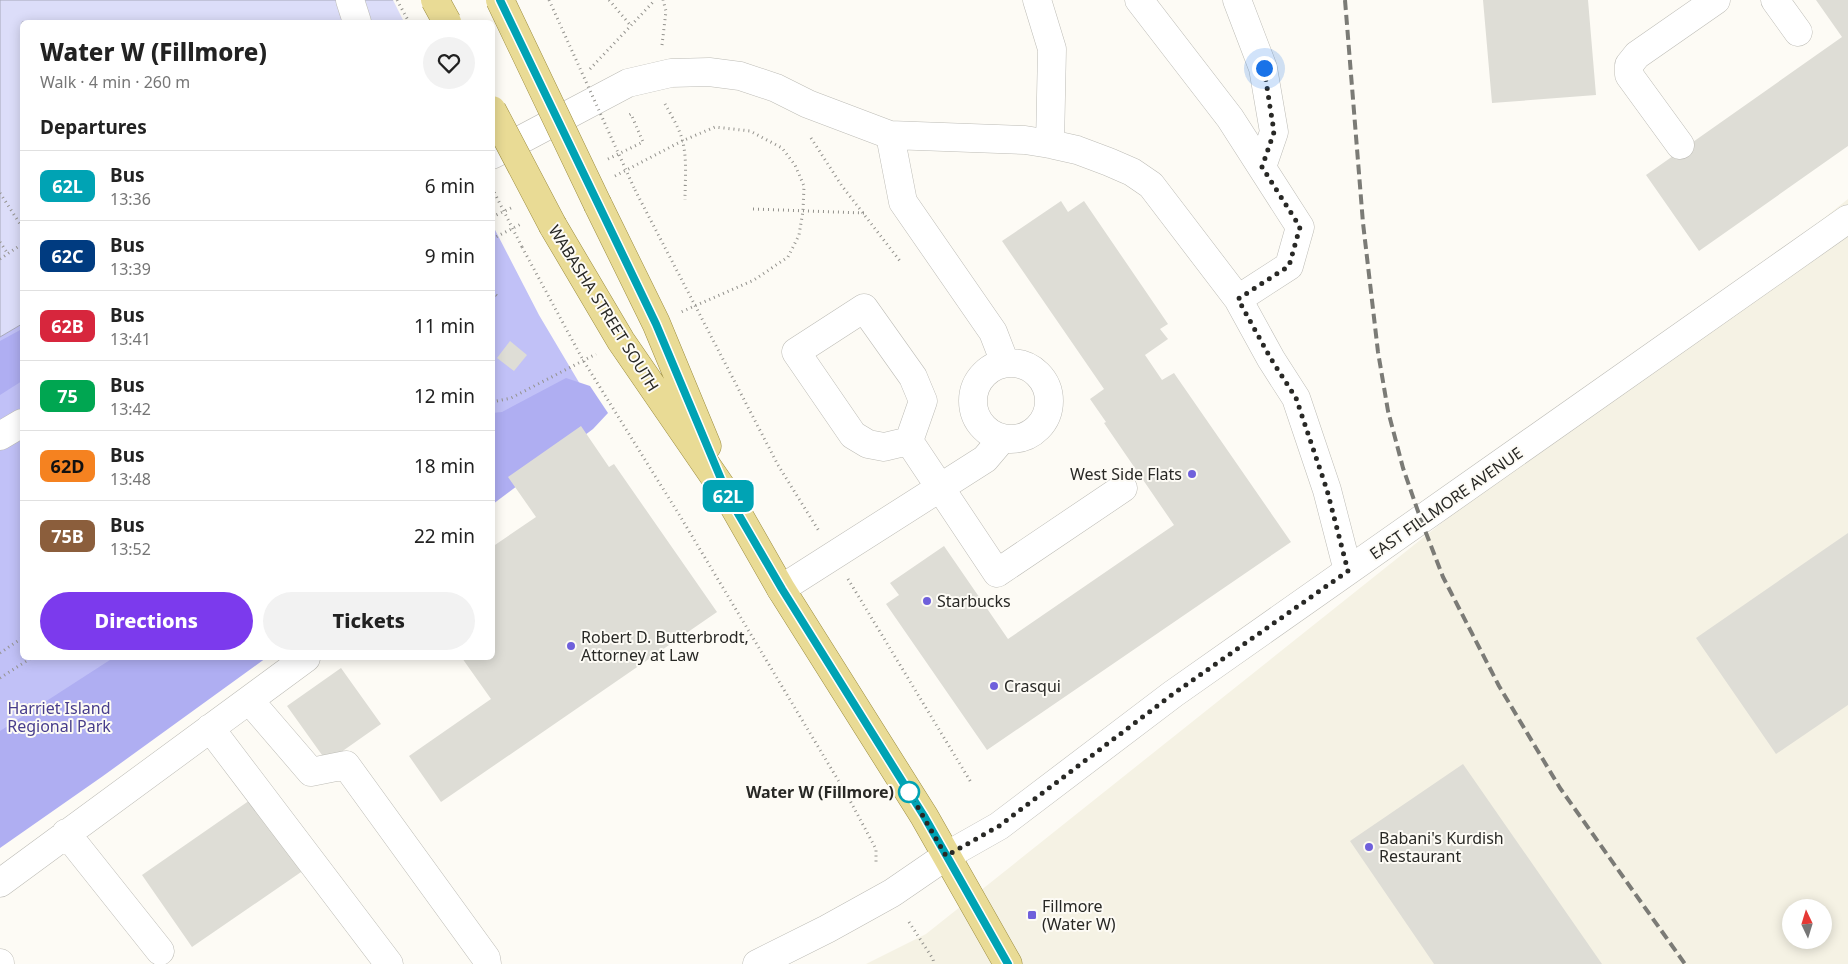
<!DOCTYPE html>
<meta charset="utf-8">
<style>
body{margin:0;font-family:"Noto Sans",sans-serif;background:#f2f2f2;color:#222;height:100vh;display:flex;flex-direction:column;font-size:19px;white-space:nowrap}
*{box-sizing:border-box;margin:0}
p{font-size:16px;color:#767676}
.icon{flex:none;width:28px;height:28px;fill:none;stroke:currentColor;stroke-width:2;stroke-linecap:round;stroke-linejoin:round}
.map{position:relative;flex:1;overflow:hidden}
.panel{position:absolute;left:20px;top:20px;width:475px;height:640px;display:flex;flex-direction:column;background:#fff;border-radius:8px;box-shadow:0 2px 12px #0003}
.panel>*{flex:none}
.badge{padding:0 10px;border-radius:8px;font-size:18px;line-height:32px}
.needle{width:32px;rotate:356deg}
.controls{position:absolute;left:1782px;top:899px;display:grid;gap:10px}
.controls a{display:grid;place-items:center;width:50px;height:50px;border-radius:50%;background:#fff;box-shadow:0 2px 12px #0003;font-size:25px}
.you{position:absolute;width:25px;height:25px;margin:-12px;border:4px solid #fff;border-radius:50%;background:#1a73e8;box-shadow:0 0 0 8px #1a73e833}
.map>.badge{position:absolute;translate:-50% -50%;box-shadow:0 0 0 2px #fff}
h2{padding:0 20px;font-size:19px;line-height:45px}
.round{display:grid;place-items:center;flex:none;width:52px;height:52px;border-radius:26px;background:#f2f2f2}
.head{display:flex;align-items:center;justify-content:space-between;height:85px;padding:0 20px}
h1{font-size:24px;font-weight:800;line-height:38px}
.button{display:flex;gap:10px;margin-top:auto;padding:10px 20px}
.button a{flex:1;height:58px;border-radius:30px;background:#7c3aed;color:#fff;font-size:20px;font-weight:800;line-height:58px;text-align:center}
.button a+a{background:#f2f2f2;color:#222}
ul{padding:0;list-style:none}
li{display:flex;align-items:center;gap:15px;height:70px;padding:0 20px;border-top:1px solid #e0e0e0}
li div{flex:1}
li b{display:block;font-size:19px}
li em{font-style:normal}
li .badge{min-width:55px;font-weight:700;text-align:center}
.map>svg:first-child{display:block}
.built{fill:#f5f2e4;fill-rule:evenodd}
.green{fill:#c1c1f7}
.forest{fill:#afaef2}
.water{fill:#dcddf9;stroke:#a6a7b9}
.pier{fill:#fdfbf5}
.building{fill:#deddd6}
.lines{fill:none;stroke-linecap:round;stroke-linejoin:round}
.minor-casing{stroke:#bdbcb6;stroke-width:29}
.major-casing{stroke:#9c8d40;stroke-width:29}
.path{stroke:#93928d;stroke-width:3;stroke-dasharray:1 4;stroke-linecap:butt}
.minor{stroke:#fff;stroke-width:28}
.major{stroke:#e9db95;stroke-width:28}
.rail{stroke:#7b7b76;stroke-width:4;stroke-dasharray:10 5;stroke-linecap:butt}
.major-bridge-casing{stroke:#9c8d40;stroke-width:29;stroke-linecap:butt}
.path-bridge{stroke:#93928d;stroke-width:3;stroke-dasharray:1 4;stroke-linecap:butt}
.major-bridge{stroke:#e9db95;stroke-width:28}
.line-casing{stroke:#fff;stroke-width:11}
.line{stroke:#00a3b4;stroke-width:8}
.walk{stroke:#282825;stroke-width:5;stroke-dasharray:0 9}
.poi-dot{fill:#6f60db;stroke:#fdfbf5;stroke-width:2}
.stop-dot{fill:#fff;stroke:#00a3b4;stroke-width:2.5}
.labels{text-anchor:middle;stroke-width:4;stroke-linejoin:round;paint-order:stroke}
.street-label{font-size:16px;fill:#282825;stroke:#fdfbf5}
.poi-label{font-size:16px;fill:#282825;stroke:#fdfbf5;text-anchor:start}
.park-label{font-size:16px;fill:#473d8c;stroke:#fdfbf5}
.stop-label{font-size:16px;font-weight:bold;fill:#282825;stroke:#fdfbf5;text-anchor:end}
</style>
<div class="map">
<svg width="1848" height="964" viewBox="0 0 1848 964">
<rect width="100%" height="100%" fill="#fdfbf5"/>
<path class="built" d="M1848 199V964H866L926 934ZM1791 908H1824V940H1791Z"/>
<path class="green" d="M492 224 539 315 593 406 492 481Z
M22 324V658H249L0 832V337Z"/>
<path class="forest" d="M22 329V381L0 395V341Z
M566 378 590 386 608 413 593 429 493 504 492 413 502 412Z
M113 658H266L103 776 0 848V731Z"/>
<path class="water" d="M0 0H559L543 12 492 22H22V324L0 337Z"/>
<path class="pier" d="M393 0H559L560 3 544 14 493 41 492 22H404Z"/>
<path class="building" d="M1483 0H1588L1596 95 1492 103Z
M1816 0H1848V146L1699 251 1646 175 1842 37Z
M1061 201 1068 212 1084 201 1168 324 1160 329 1168 339 1145 355 1162 380 1174 373 1291 542 987 750 886 604 899 595 890 583 944 546 1008 639 1174 525 1104 423 1106 422 1090 399 1104 389 1002 241Z
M510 341 527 355 514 371 497 358Z
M581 426 609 467 614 464 717 612 441 802 409 756 491 699 462 658H492V547L536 517 508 477Z
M1848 533V705L1776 754 1696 638Z
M341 668 381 724 327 762 287 706Z
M1463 764 1602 964H1434L1350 841Z
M253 798 304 870 192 947 142 875Z"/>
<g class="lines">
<g class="minor-casing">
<path id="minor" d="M350 0 357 22
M1037 0 1052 49 1050 144
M1139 0 1230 118 1300 227 1289 266 1238 299
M1237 0 1263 68 1274 132 1262 167
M1775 0 1798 32
M890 135 903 202 993 332 1005 363
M1680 145 1629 75V65L1637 55 1716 0
M492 155 628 83 671 73 709 72 740 76 776 88 808 104 890 135 1025 140 1050 144 1077 150 1109 162 1132 172 1151 185 1238 299 1271 359 1296 398 1327 490 1348 571
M973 401a38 38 0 1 1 76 0a38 38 0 1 1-76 0Z
M0 436 22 423
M909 441 923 401 913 377 864 308 796 352 853 435 868 444 884 447 909 441 997 573 1123 488
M781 589 985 459 1002 439
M249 700 306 658
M210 728 389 964
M66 833 160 951
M0 883 249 700 311 772 346 765 486 958 487 964
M0 963V964
M757 964 827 929 892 893 946 856 999 826 1173 694 1848 219"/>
</g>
<g class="major-casing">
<path id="major" d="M598 205 656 323 707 446
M553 226 621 341 729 498 781 589 924 816 1008 964"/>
</g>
<path class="path" d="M397 0 409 22
M609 0 631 26
M662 45 666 11 663 0
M590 69 655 0
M665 104C670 113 676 123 680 133 688 153 685 178 685 200
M811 138 842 186 900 261
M608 159 643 142 631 114 629 115
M615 176 682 141 715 127 750 131 782 148 795 165 804 186 803 211 799 235 788 257 754 280 681 312
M635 190 778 465 819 531
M0 193 22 227
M753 209 864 213
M492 217 511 208
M492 239 521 224
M0 242 8 254
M522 247 583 360 680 516 847 795 876 849V865
M0 259 22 244
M492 292 500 298
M492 402 511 398 596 354
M848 579 972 784
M0 653 22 638
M0 678 31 658
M909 922 933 959 934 964"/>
<use href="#minor" class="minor"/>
<use href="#major" class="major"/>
<path class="rail" d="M1345 0 1363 223 1378 352 1388 411 1403 468 1421 520 1443 577 1499 686 1560 788 1685 964"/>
<g class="major-bridge-casing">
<path id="major-bridge" d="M435 0 447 22
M500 0 598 205
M492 110 553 226"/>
</g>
<path class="path-bridge" d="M549 0 635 190
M492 188 522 247"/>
<use href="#major-bridge" class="major-bridge"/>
</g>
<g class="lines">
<g class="line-casing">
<path id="line" d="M500 0 656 324 729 498 782 589 924 816 1008 964"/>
</g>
<use href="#line" class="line"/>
<path class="walk" d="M909 792 946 856 999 826 1173 694 1348 571 1327 490 1296 398 1271 359 1238 299 1289 266 1300 227 1262 167 1274 132 1264 68"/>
</g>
<g class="poi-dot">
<circle cx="1192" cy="474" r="5"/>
<circle cx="927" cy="601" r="5"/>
<circle cx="571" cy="646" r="5"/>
<circle cx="994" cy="686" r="5"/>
<circle cx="1369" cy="847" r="5"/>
<rect x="1027" y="910" width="10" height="10" rx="2.5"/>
</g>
<circle class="stop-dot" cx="909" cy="792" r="10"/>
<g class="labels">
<g class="street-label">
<text transform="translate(604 308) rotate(58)" y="6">WABASHA STREET SOUTH</text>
<text transform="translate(1446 503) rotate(-35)" y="6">EAST FILLMORE AVENUE</text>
</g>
<g class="poi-label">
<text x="1182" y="480" text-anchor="end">West Side Flats</text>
<text x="937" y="607">Starbucks</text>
<text x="581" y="643">Robert D. Butterbrodt,<tspan x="581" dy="18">Attorney at Law</tspan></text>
<text x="1004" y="692">Crasqui</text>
<text x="1379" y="844">Babani's Kurdish<tspan x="1379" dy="18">Restaurant</tspan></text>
<text x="1042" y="912">Fillmore<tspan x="1042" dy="18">(Water W)</tspan></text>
</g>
<g class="park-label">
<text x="59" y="714">Harriet Island<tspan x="59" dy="18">Regional Park</tspan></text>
</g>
<g class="stop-label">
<text x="894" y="798">Water W (Fillmore)</text>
</g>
</g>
</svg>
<div class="controls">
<a><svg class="needle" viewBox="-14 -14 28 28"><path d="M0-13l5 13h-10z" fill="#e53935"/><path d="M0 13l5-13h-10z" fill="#767676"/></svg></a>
</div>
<div class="you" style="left:1264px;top:68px"></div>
<b class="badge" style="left:728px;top:496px;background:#00a3b4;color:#fff">62L</b>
<section class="panel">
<div class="head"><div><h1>Water W (Fillmore)</h1><p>Walk · 4 min · 260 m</p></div><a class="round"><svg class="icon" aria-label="heart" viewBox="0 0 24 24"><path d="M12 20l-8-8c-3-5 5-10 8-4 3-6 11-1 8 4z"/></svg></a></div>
<h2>Departures</h2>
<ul>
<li><span class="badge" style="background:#00a3b4;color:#fff">62L</span><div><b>Bus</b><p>13:36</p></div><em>6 min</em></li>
<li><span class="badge" style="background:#003b80;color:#fff">62C</span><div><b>Bus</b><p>13:39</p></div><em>9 min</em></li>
<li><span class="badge" style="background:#d7263d;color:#fff">62B</span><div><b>Bus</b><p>13:41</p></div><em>11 min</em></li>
<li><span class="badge" style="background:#00a651;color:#fff">75</span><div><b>Bus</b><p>13:42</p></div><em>12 min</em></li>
<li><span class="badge" style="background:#f58220;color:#111">62D</span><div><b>Bus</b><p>13:48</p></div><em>18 min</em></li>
<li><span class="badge" style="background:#8b5e3c;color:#fff">75B</span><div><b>Bus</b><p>13:52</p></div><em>22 min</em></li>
</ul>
<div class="button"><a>Directions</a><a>Tickets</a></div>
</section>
</div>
